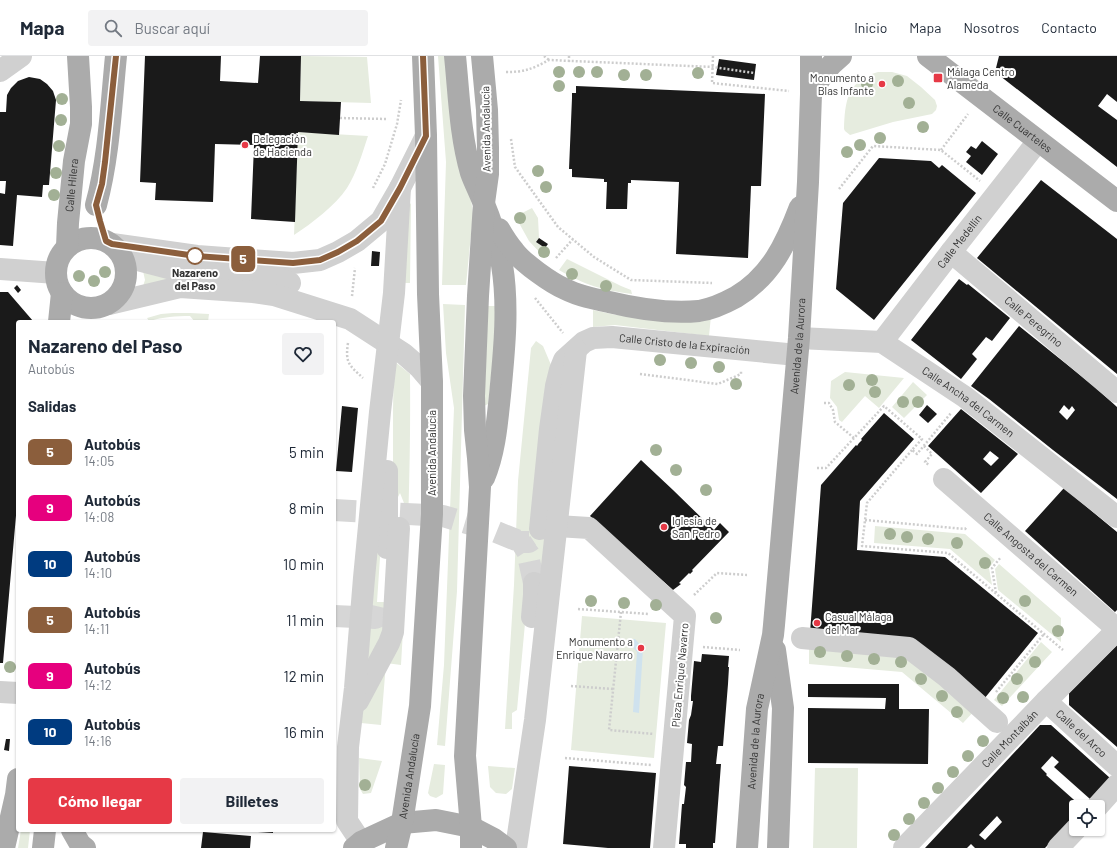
<!DOCTYPE html>
<html lang="es">
<meta charset="utf-8">
<style>
body{margin:0;font-family:Barlow,sans-serif;background:#f2f2f3;color:#1f2937;height:100vh;display:flex;flex-direction:column;font-size:15px;white-space:nowrap}
*{box-sizing:border-box;margin:0}
p{font-size:13px;color:#747a83}
.icon{flex:none;width:22px;height:22px;fill:none;stroke:currentColor;stroke-width:2;stroke-linecap:round;stroke-linejoin:round}
.map{position:relative;flex:1;overflow:hidden}
.details{position:absolute;left:16px;top:264px;width:320px;height:512px;display:flex;flex-direction:column;background:#fff;border-radius:4px;box-shadow:0 1px 3px #0004}
.details>*{flex:none}
.badge{padding:0 8px;border-radius:6px;font-size:14px;line-height:26px}
.tools{position:absolute;left:1069px;top:744px;display:grid;gap:8px}
.tools a{display:grid;place-items:center;width:36px;height:36px;border-radius:4px;background:#fff;box-shadow:0 1px 3px #0004;font-size:20px}
.map>.badge{position:absolute;translate:-50% -50%;box-shadow:0 0 0 2px #fff}
h2{padding:0 12px;font-size:15px;line-height:36px}
.round{display:grid;place-items:center;flex:none;width:42px;height:42px;border-radius:4px;background:#f2f2f3}
.summary{display:flex;align-items:center;justify-content:space-between;height:68px;padding:0 12px}
h1{font-size:19px;font-weight:700;line-height:30px}
.action{display:flex;gap:8px;margin-top:auto;padding:8px 12px}
.action a{flex:1;height:46px;border-radius:4px;background:#e63946;color:#fff;font-size:16px;font-weight:700;line-height:46px;text-align:center}
.action a+a{background:#f2f2f3;color:#1f2937}
ul{padding:0;list-style:none}
li{display:flex;align-items:center;gap:12px;height:56px;padding:0 12px}
li div{flex:1}
li b{display:block;font-size:15px}
li em{font-style:normal}
li .badge{min-width:44px;font-weight:700;text-align:center}
header{display:flex;align-items:center;gap:24px;box-sizing:border-box;height:56px;padding:0 20px;background:#fff;border-bottom:1px solid #e0e1e3}
header strong{font-size:19px}
nav{display:flex;gap:22px;margin-inline-start:auto;font-size:14px}
.search{width:280px;height:36px;background:#f2f2f3;display:flex;align-items:center;gap:10px;box-sizing:border-box;padding:0 14px;border-radius:4px;color:#747a83;font-size:15px}
.map>svg:first-child{display:block}
.green{fill:#e6ecdf}
.water{fill:#cfe2ee}
.building{fill:#1a1a1a;fill-rule:evenodd}
.lines{fill:none;stroke-linecap:round;stroke-linejoin:round}
.minor-tunnel{stroke:#d6d6d6;stroke-width:22;stroke-dasharray:22 11;stroke-linecap:butt}
.path{stroke:#cdcdcd;stroke-width:2.5;stroke-dasharray:2 2;stroke-linecap:butt}
.minor{stroke:#d0d0d0;stroke-width:22}
.major{stroke:#ababab;stroke-width:22}
.tree{fill:#a2b095}
.line-casing{stroke:#fff;stroke-width:9}
.line{stroke:#8b5e3c;stroke-width:6}
.poi-dot{fill:#e63946;stroke:#fff;stroke-width:1.5}
.stop-dot{fill:#fff;stroke:#8b5e3c;stroke-width:2}
.labels{text-anchor:middle;stroke-width:4;stroke-linejoin:round;paint-order:stroke}
.poi-label{font-size:11px;fill:#333;stroke:#fff;text-anchor:start}
.street-label{font-size:11px;fill:#333;stroke:#fff}
.stop-label{font-size:11px;font-weight:bold;fill:#333;stroke:#fff}
</style>
<header>
<strong>Mapa</strong>
<div class="search"><svg class="icon" aria-label="search" viewBox="0 0 24 24"><circle cx="10" cy="10" r="6"/><path d="M15 15l6 6"/></svg>Buscar aquí</div>
<nav><a>Inicio</a><a>Mapa</a><a>Nosotros</a><a>Contacto</a></nav>
</header>
<div class="map">
<svg width="1117" height="792" viewBox="0 0 1117 792">
<rect width="100%" height="100%" fill="#fff"/>
<path class="green" d="M301 0 367 1 371 47 300 45Z
M438 0H447L470 135 473 158 466 229H442L446 106Z
M878 16H892L907 20 921 31 935 44 937 50 936 54 932 58 893 66 850 79 845 75 844 73C845 45 847 25 878 16Z
M298 76 368 80C362 98 357 116 347 132 335 150 312 167 294 179Z
M411 147 410 227H400L405 155Z
M532 152 538 162 539 182 536 186 549 195 544 201 529 185 519 167 522 157Z
M567 203 621 230 631 234 632 238C602 234 585 229 559 214Z
M143 215 173 222 142 233 145 224Z
M443 248 465 249 457 535 445 690 437 689 444 609 454 352 446 297Z
M488 250H499L488 348 484 350Z
M593 254 616 259 711 260 709 280 615 269 593 271Z
M173 257H190L209 258 208 266H195L190 260C176 260 163 261 149 265L147 262 161 258Z
M536 285 543 290 554 316 547 477 542 526 528 535 517 654 512 657V673H505L514 529 518 425 531 292Z
M394 305 410 318C411 415 407 512 401 609L386 607 381 669 361 667 365 642 372 625 404 472V447L400 437 393 451V354Z
M845 316 904 322 879 352 865 340 842 366 839 364 837 351 830 342 831 325Z
M913 326 927 339 904 362 892 351Z
M380 436 381 487 377 546H390L389 571 364 619Z
M875 470 965 478 995 504 989 512 992 529 950 493 874 487Z
M999 508 1061 562V586L998 534 995 513Z
M582 560 666 567 654 702 571 694Z
M1041 586 1052 596 1002 650 994 644Z
M809 590 909 599 976 653 963 667 902 616 809 608Z
M359 702 382 705 371 737 363 738 360 733Z
M434 708 445 709 443 738 436 742 430 740 428 737Z
M488 710 515 712 512 733 506 738 496 737 490 731Z
M815 712H858L857 792H813Z
M21 774H30L28 792H18Z"/>
<path class="water" d="M631 583H635L643 592 639 657 633 656 637 596 630 588Z"/>
<path class="building" d="M145 0H221L220 25 258 27 260 0H301L300 45 341 46 339 79 298 76 295 166 251 163 254 89 215 88 213 146 155 144 156 127 140 126Z
M999 0H1117V46L1107 38 1098 50 1117 64V111L995 16Z
M719 3 756 8 754 24 716 19Z
M29 21 40 23 47 28 53 35 56 44 49 129H43L42 141 17 139 13 190 0 189V137L5 138 6 125H0V56H6L7 39 11 32 18 25Z
M576 30 765 38 761 130H751L748 202 676 198 679 126 631 124V127H628L627 153H606L607 126H604V123L572 121V113H569L572 42V37H576Z
M982 85 998 98 982 119 966 106 971 100 966 96 971 90 976 93Z
M879 102 931 105 939 112 942 109 976 137 874 264 836 233 843 147Z
M1041 124 1117 183V318L977 202Z
M539 182 548 188 545 192 536 186Z
M372 195 380 196 379 210H371Z
M959 223 967 229 968 228 1010 262 992 285 986 281 972 298 977 303 961 323 911 284Z
M17 229 21 234 18 237 14 232Z
M0 236H8L33 265V266H18V437L3 607H0Z
M1019 270 1095 331 1117 351V443L1053 394 989 343 971 330ZM1064 349 1069 354 1072 350 1075 354 1067 364 1059 356Z
M927 349 937 358 928 367 919 359Z
M342 350 358 352 352 416 336 415Z
M961 353 1018 398 981 437 928 390ZM990 395 999 402 991 410 983 403Z
M884 357 914 383 860 445 857 494 945 501 1038 577 984 643 914 585 810 577 821 429 856 389 857 390 859 387 862 384 861 383Z
M641 404 673 434 714 474 720 467 729 476 692 514 693 515 690 518 689 517 679 527 681 528 673 534 590 460Z
M1064 432 1117 476V554L1115 556 1025 475Z
M1117 589V691L1069 649V637Z
M702 598 729 600 728 611H729L728 628 723 690H718L716 708H721L715 787H713V792H686V788H679L682 748H684L686 731 684 729 686 706H691L692 688 687 687 689 664 691 659 693 645H691V640L694 605 701 606Z
M808 628H899V653H929L928 708 808 707V652L885 653 886 642 808 641Z
M1040 669H1051L1110 722 1090 743 1054 711 1059 706 1052 700 1041 712 1047 718 1046 719 1082 751H1076V759L1045 792H975L971 788 967 792H925ZM997 760 1002 766 985 784 979 779Z
M6 683H10L9 695 4 694Z
M569 710 656 717 650 792H608L563 788Z
M258 774H273V777L258 776Z
M203 776 251 780 250 792H201Z"/>
<g class="lines">
<path class="minor-tunnel" d="M334 454 443 460 494 475 521 486
M534 527 527 495 521 486H529L534 482
M334 560 375 562C382 560 382 553 384 546"/>
<path class="path" d="M544 0 549 4
M713 0 712 27 789 35
M569 6V0
M506 16C525 16 532 13 549 4L713 11 754 17
M340 62 386 63
M511 83 515 111 558 171 594 201 631 224 712 227
M941 94 968 58
M373 132 385 108 397 68 401 44
M839 133 873 90 941 94 980 125
M556 202 573 183
M352 240 355 212
M535 242 563 277
M348 287C345 307 349 309 363 322
M640 318 718 328 741 318V315
M824 347H829L833 354 835 366 854 382
M924 390 932 398 925 406 929 409
M912 394 867 447 862 490 948 497 1063 594
M817 412H826L884 350 922 383 912 394 917 398 951 357
M865 464 965 473 967 471
M996 537 992 512 1001 501
M694 539 717 517 747 519
M578 553 649 558
M621 556 609 674 654 678
M703 591 740 594
M571 630 613 633
M996 636 1044 578
M565 702 651 709"/>
<g class="minor">
<path d="M0 15 21 0"/>
<path d="M112 188 197 200 293 207 320 204 338 196 357 185 381 165 400 132 426 80"/>
<path id="s1" d="M951 196 1117 336"/>
<path d="M138 204 184 216 281 224 290 227"/>
<path d="M0 213 56 217"/>
<path d="M109 248 180 231 253 236 274 239 350 263 404 298 420 312 432 326"/>
<path id="s2" d="M799 282 882 286 965 341 1117 461"/>
<path id="s3" d="M882 286 951 196 1038 85"/>
<path id="s4" d="M944 423 1117 573"/>
<path d="M557 470 589 472 685 560 664 792"/>
<path id="s5" d="M540 473 550 373 556 330 560 314 564 304 584 286 593 282 612 281 797 299"/>
<path d="M387 492V415"/>
<path d="M532 561 534 539V527"/>
<path d="M802 582 909 592 947 621 997 666"/>
<path d="M0 636 18 637"/>
<path d="M358 645 389 587 393 576 399 472"/>
<path id="s6" d="M1046 645 1117 710"/>
<path d="M1097 751 1117 729"/>
<path d="M361 786 347 765 348 691 355 632 364 522 380 356 394 237 400 132"/>
<path d="M516 792 535 664 576 294"/>
<path id="s7" d="M904 792 1046 645 1117 574"/>
<path d="M1058 792 1076 773"/>
</g>
<g class="major">
<path d="M455 0C459 39 460 79 471 117 475 128 480 137 484 148 492 167 498 188 502 209 509 251 504 297 500 339 497 367 495 396 484 422"/>
<path id="s8" d="M928 0 1117 145"/>
<path d="M811 38C820 22 826 12 841 0"/>
<path d="M96 149C109 101 111 50 116 0"/>
<path d="M499 173C503 180 508 188 514 195 523 207 551 227 565 233 579 240 594 243 609 246 638 253 669 258 699 255 712 253 725 247 736 241 771 220 786 188 800 151"/>
<circle cx="91" cy="217" r="35"/>
<path id="s9" d="M67 191 68 167 74 105 81 68V51L78 0"/>
<path d="M59 266 62 237"/>
<path d="M775 594 783 652 778 792"/>
<path d="M72 774 80 788 85 792"/>
<path d="M4 792 16 739 18 723"/>
<path d="M43 792 45 774"/>
<path d="M354 792 361 786 402 767 436 764 471 771 494 783 506 792"/>
<path id="s10" d="M396 792 402 767 420 650 432 458V326L428 238 426 80 423 0"/>
<path d="M471 792V771L465 700 480 431 478 402 475 374 474 340 478 240 484 147 488 118V92L487 54 482 0"/>
<path id="s11" d="M747 792 757 653 773 579 774 569 799 282 808 126 811 38V0"/>
</g>
</g>
<g class="tree">
<circle cx="559" cy="16" r="6"/>
<circle cx="579" cy="16" r="6"/>
<circle cx="597" cy="16" r="6"/>
<circle cx="698" cy="17" r="6"/>
<circle cx="624" cy="19" r="6"/>
<circle cx="646" cy="19" r="6"/>
<circle cx="898" cy="25" r="6"/>
<circle cx="867" cy="28" r="6"/>
<circle cx="559" cy="30" r="6"/>
<circle cx="62" cy="43" r="6"/>
<circle cx="909" cy="47" r="6"/>
<circle cx="61" cy="64" r="6"/>
<circle cx="923" cy="71" r="6"/>
<circle cx="880" cy="82" r="6"/>
<circle cx="860" cy="89" r="6"/>
<circle cx="59" cy="90" r="6"/>
<circle cx="847" cy="96" r="6"/>
<circle cx="538" cy="115" r="6"/>
<circle cx="56" cy="117" r="6"/>
<circle cx="546" cy="131" r="6"/>
<circle cx="54" cy="139" r="6"/>
<circle cx="520" cy="162" r="6"/>
<circle cx="544" cy="196" r="6"/>
<circle cx="105" cy="216" r="6"/>
<circle cx="572" cy="218" r="6"/>
<circle cx="79" cy="220" r="6"/>
<circle cx="94" cy="225" r="6"/>
<circle cx="606" cy="230" r="6"/>
<circle cx="660" cy="304" r="6"/>
<circle cx="691" cy="307" r="6"/>
<circle cx="719" cy="311" r="6"/>
<circle cx="872" cy="324" r="6"/>
<circle cx="736" cy="328" r="6"/>
<circle cx="849" cy="329" r="6"/>
<circle cx="875" cy="336" r="6"/>
<circle cx="903" cy="346" r="6"/>
<circle cx="918" cy="346" r="6"/>
<circle cx="656" cy="394" r="6"/>
<circle cx="676" cy="414" r="6"/>
<circle cx="706" cy="434" r="6"/>
<circle cx="890" cy="478" r="6"/>
<circle cx="907" cy="481" r="6"/>
<circle cx="928" cy="483" r="6"/>
<circle cx="957" cy="487" r="6"/>
<circle cx="985" cy="507" r="6"/>
<circle cx="591" cy="545" r="6"/>
<circle cx="1025" cy="545" r="6"/>
<circle cx="624" cy="547" r="6"/>
<circle cx="656" cy="549" r="6"/>
<circle cx="716" cy="562" r="6"/>
<circle cx="1058" cy="575" r="6"/>
<circle cx="820" cy="596" r="6"/>
<circle cx="847" cy="600" r="6"/>
<circle cx="874" cy="603" r="6"/>
<circle cx="901" cy="606" r="6"/>
<circle cx="1035" cy="606" r="6"/>
<circle cx="10" cy="611" r="6"/>
<circle cx="921" cy="623" r="6"/>
<circle cx="1017" cy="623" r="6"/>
<circle cx="942" cy="640" r="6"/>
<circle cx="1023" cy="641" r="6"/>
<circle cx="1003" cy="642" r="6"/>
<circle cx="957" cy="656" r="6"/>
<circle cx="983" cy="685" r="6"/>
<circle cx="968" cy="700" r="6"/>
<circle cx="953" cy="716" r="6"/>
<circle cx="365" cy="729" r="6"/>
<circle cx="938" cy="732" r="6"/>
<circle cx="924" cy="747" r="6"/>
<circle cx="909" cy="763" r="6"/>
<circle cx="894" cy="779" r="6"/>
</g>
<g class="lines">
<g class="line-casing">
<path id="line" d="M116 0 105 106 102 128 96 149 100 165 106 185 112 188 196 200 293 207 320 204 338 196 357 185 381 165 400 132 426 80 423 0"/>
</g>
<use href="#line" class="line"/>
</g>
<g class="poi-dot">
<rect x="933" y="17" width="10" height="10" rx="2"/>
<circle cx="882" cy="28" r="4"/>
<circle cx="245" cy="89" r="4"/>
<circle cx="664" cy="471" r="4"/>
<circle cx="817" cy="567" r="4"/>
<circle cx="641" cy="592" r="4"/>
</g>
<circle class="stop-dot" cx="195" cy="200" r="8"/>
<g class="labels">
<g class="poi-label">
<text x="947" y="20">Málaga Centro<tspan x="947" dy="13">Alameda</tspan></text>
<text x="874" y="26" text-anchor="end">Monumento a<tspan x="874" dy="13">Blas Infante</tspan></text>
<text x="253" y="87">Delegación<tspan x="253" dy="13">de Hacienda</tspan></text>
<text x="672" y="469">Iglesia de<tspan x="672" dy="13">San Pedro</tspan></text>
<text x="825" y="565">Casual Málaga<tspan x="825" dy="13">del Mar</tspan></text>
<text x="633" y="590" text-anchor="end">Monumento a<tspan x="633" dy="13">Enrique Navarro</tspan></text>
</g>
<g class="street-label">
<text dy="4" stroke="none"><textPath href="#s8" startOffset="119">Calle Cuarteles</textPath></text>
<text transform="translate(486 73) rotate(-91)" y="4">Avenida Andalucía</text>
<text dy="4" stroke="none"><textPath href="#s9" startOffset="62">Calle Hilera</textPath></text>
<text dy="4" stroke="none"><textPath href="#s3" startOffset="127">Calle Medellín</textPath></text>
<text dy="4" stroke="none"><textPath href="#s1" startOffset="108">Calle Peregrino</textPath></text>
<text dy="4" stroke="none"><textPath href="#s5" startOffset="300">Calle Cristo de la Expiración</textPath></text>
<text dy="4" stroke="none"><textPath href="#s11" startOffset="505">Avenida de la Aurora</textPath></text>
<text dy="4" stroke="none"><textPath href="#s2" startOffset="188">Calle Ancha del Carmen</textPath></text>
<text transform="translate(432 397) rotate(-90)" y="4">Avenida Andalucía</text>
<text dy="4" stroke="none"><textPath href="#s4" startOffset="115">Calle Angosta del Carmen</textPath></text>
<text transform="translate(680 619) rotate(-85)" y="4">Plaza Enrique Navarro</text>
<text dy="4" stroke="none"><textPath href="#s6" startOffset="48">Calle del Arco</textPath></text>
<text dy="4" stroke="none"><textPath href="#s7" startOffset="152">Calle Montalbán</textPath></text>
<text dy="4" stroke="none"><textPath href="#s11" startOffset="107">Avenida de la Aurora</textPath></text>
<text dy="4" stroke="none"><textPath href="#s10" startOffset="73">Avenida Andalucía</textPath></text>
</g>
<g class="stop-label">
<text x="195" y="221">Nazareno<tspan x="195" dy="13">del Paso</tspan></text>
</g>
</g>
</svg>
<div class="tools">
<a><svg class="icon" aria-label="locate" viewBox="0 0 24 24"><circle cx="12" cy="12" r="6"/><path d="M12 2v4M12 18v4M2 12h4M18 12h4"/></svg></a>
</div>
<b class="badge" style="left:243px;top:203px;background:#8b5e3c;color:#fff">5</b>
<section class="details">
<div class="summary"><div><h1>Nazareno del Paso</h1><p>Autobús</p></div><a class="round"><svg class="icon" aria-label="heart" viewBox="0 0 24 24"><path d="M12 20l-8-8c-3-5 5-10 8-4 3-6 11-1 8 4z"/></svg></a></div>
<h2>Salidas</h2>
<ul>
<li><span class="badge" style="background:#8b5e3c;color:#fff">5</span><div><b>Autobús</b><p>14:05</p></div><em>5 min</em></li>
<li><span class="badge" style="background:#e6007e;color:#fff">9</span><div><b>Autobús</b><p>14:08</p></div><em>8 min</em></li>
<li><span class="badge" style="background:#003b80;color:#fff">10</span><div><b>Autobús</b><p>14:10</p></div><em>10 min</em></li>
<li><span class="badge" style="background:#8b5e3c;color:#fff">5</span><div><b>Autobús</b><p>14:11</p></div><em>11 min</em></li>
<li><span class="badge" style="background:#e6007e;color:#fff">9</span><div><b>Autobús</b><p>14:12</p></div><em>12 min</em></li>
<li><span class="badge" style="background:#003b80;color:#fff">10</span><div><b>Autobús</b><p>14:16</p></div><em>16 min</em></li>
</ul>
<div class="action"><a>Cómo llegar</a><a>Billetes</a></div>
</section>
</div>
